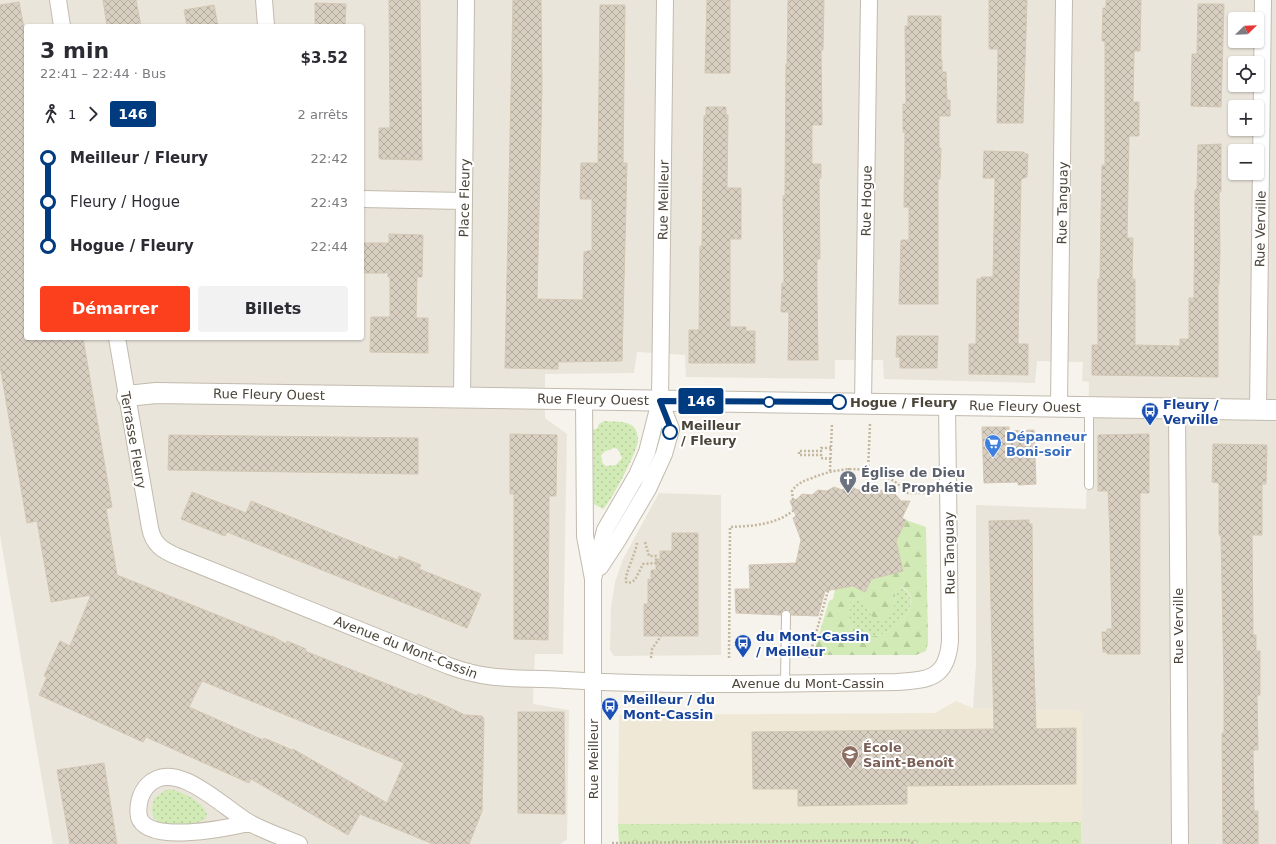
<!DOCTYPE html>
<html lang="fr">
<meta charset="utf-8">
<style>
body{margin:0;font-family:"DejaVu Sans",sans-serif;background:#f2f2f3;color:#2b2b33;height:100vh;display:flex;flex-direction:column;font-size:15px;white-space:nowrap}
*{box-sizing:border-box;margin:0}
p{font-size:13px;color:#7c7c81}
.icon{flex:none;width:22px;height:22px;fill:none;stroke:currentColor;stroke-width:2;stroke-linecap:round;stroke-linejoin:round}
.map{position:relative;flex:1;overflow:hidden}
.side{position:absolute;left:24px;top:24px;width:340px;height:316px;display:flex;flex-direction:column;background:#fff;border-radius:4px;box-shadow:0 1px 3px #0004}
.side>*{flex:none}
.badge{padding:0 8px;border-radius:3px;font-size:14px;line-height:26px}
.needle{width:26px;rotate:67deg}
.controls{position:absolute;left:1228px;top:12px;display:grid;gap:8px}
.controls a{display:grid;place-items:center;width:36px;height:36px;border-radius:4px;background:#fff;box-shadow:0 1px 3px #0004;font-size:20px}
.map>.badge{position:absolute;translate:-50% -50%;box-shadow:0 0 0 2px #fff}
.legs{display:flex;align-items:center;gap:6px;height:44px;padding:0 16px;font-size:13px}
.legs p{margin-inline-start:auto}
.headline{display:flex;align-items:center;justify-content:space-between;height:68px;padding:0 16px}
h1{font-size:22px;font-weight:800;line-height:30px}
.primary-button{display:flex;gap:8px;margin-top:auto;padding:8px 16px}
.primary-button a{flex:1;height:46px;border-radius:4px;background:#fc3f1d;color:#fff;font-size:16px;font-weight:800;line-height:46px;text-align:center}
.primary-button a+a{background:#f2f2f3;color:#2b2b33}
ul{padding:0 16px;list-style:none}
li{display:flex;align-items:center;gap:14px;height:44px;font-size:15px}
li i{display:grid;place-items:center;width:6px;height:100%;margin:0 5px;background:currentColor}
li i::after{content:'';width:10px;height:10px;margin:-5px;border:3px solid;border-radius:50%;background:#fff}
li p{margin-inline-start:auto}
li:first-child i{background:linear-gradient(#0000 50%,currentColor 0)}
li:last-child i{background:linear-gradient(currentColor 50%,#0000 0)}
.map>svg:first-child{display:block}
.residential{fill:#eae5da;fill-rule:evenodd}
.education{fill:#efe8d6}
.grass{fill:url(#grass-dots);fill-rule:evenodd}
.forest{fill:url(#forest-firs);fill-rule:evenodd}
.park{fill:url(#park-crowns)}
.building{fill:url(#building-cross-hatch);stroke:#d3c7b4;fill-rule:evenodd}
.lines{fill:none;stroke-linecap:round;stroke-linejoin:round}
.service-casing{stroke:#c2bbae;stroke-width:10}
.minor-casing{stroke:#c2bbae;stroke-width:18}
.tertiary-casing{stroke:#c2bbae;stroke-width:22}
.path{stroke:#c4b79f;stroke-width:2.5;stroke-dasharray:2 2;stroke-linecap:butt}
.service{stroke:#fff;stroke-width:8}
.minor{stroke:#fff;stroke-width:16}
.tertiary{stroke:#fff;stroke-width:20}
.line-1-casing{stroke:#fff;stroke-width:9}
.line-1{stroke:#003b80;stroke-width:6}
.stop-1-dot{fill:#fff;stroke:#003b80;stroke-width:2}
.labels{text-anchor:middle;stroke-width:4;stroke-linejoin:round;paint-order:stroke}
.street-label{font-size:13px;fill:#4b4439;stroke:#fff}
.stop-label{font-size:13px;font-weight:bold;fill:#4b4439;stroke:#fff;text-anchor:start}
.transit-label{font-size:13px;font-weight:bold;fill:#164399;stroke:#fff;text-anchor:start}
.shop-label{font-size:13px;font-weight:bold;fill:#366cbe;stroke:#fff;text-anchor:start}
.worship-label{font-size:13px;font-weight:bold;fill:#5b616d;stroke:#fff;text-anchor:start}
.education-label{font-size:13px;font-weight:bold;fill:#785e54;stroke:#fff;text-anchor:start}
</style>
<div class="map">
<svg width="1276" height="844" viewBox="0 0 1276 844">
<defs>
<pattern id="grass-dots" width="8" height="8" patternUnits="userSpaceOnUse"><rect width="8" height="8" fill="#d2eab5"/><path d="M2 2h.1M6 6h.1" fill="none" stroke="#b6ca9c" stroke-width="1.8" stroke-linecap="round"/></pattern>
<pattern id="forest-firs" width="22" height="20" patternUnits="userSpaceOnUse"><rect width="22" height="20" fill="#d2eab5"/><path d="M5 1l3.5 6h-7zM16 11l3.5 6h-7z" fill="#b6ca9c"/></pattern>
<pattern id="park-crowns" width="20" height="18" patternUnits="userSpaceOnUse"><rect width="20" height="18" fill="#d2eab5"/><path d="M2 6a3 3 0 1 1 6 0M12 15a3 3 0 1 1 6 0" fill="none" stroke="#b6ca9c"/></pattern>
<pattern id="building-cross-hatch" width="8" height="8" patternUnits="userSpaceOnUse"><rect width="8" height="8" fill="#d8cfc1"/><path d="M0 0l8 8M0 8l8-8" fill="none" stroke="#b1aa9e"/></pattern>
</defs>
<rect width="100%" height="100%" fill="#f6f3ec"/>
<path class="residential" d="M0 0H1276V844H1081L1082 711 973 708 976 664V505L1086 509 1089 382 1082 381 1083 362 1037 361 1035 383 884 379 883 360H835V379L686 377 685 355 637 352 634 373 545 374V418L567 434 563 654H535L533 704 569 710 567 839 561 844H53L0 535ZM1235 19H1257V41H1235ZM26 26H362V338H26ZM1235 63H1257V85H1235ZM1235 107H1257V129H1235ZM1235 151H1257V173H1235Z
M659 493 721 495V655L618 656H614L610 650 611 607 615 582 623 559Z"/>
<path class="education" d="M956 701 973 708 1082 711 1081 822 618 824 619 715 935 713Z"/>
<path class="grass" d="M604 421C614 422 626 420 634 427 637 431 638 436 638 441 637 452 611 502 603 509L594 504 593 429H597L599 424ZM614 448 618 449 622 458 616 465 606 466 603 464 601 456 604 452Z
M900 587C934 602 880 655 851 630L849 615 850 602 855 598 863 599 874 619 893 610 896 589Z
M170 789C181 791 203 802 207 814L206 818C201 823 193 823 186 824 166 827 146 825 154 799L164 791Z"/>
<path class="forest" d="M906 520 926 527 928 642 926 651 916 655H813L829 601 833 599 835 589 853 586 865 592 896 541ZM901 587C934 602 880 655 851 630L849 615 850 602 855 598 863 599C867 605 868 614 874 618 876 620 879 621 882 621 897 620 893 599 896 589Z"/>
<path class="park" d="M1081 822V844H619L618 824Z"/>
<path class="building" d="M103 0H136L141 26H107Z
M389 0H420L422 160 380 159 379 158V128H390Z
M513 0H541L542 88 537 299 583 300 584 252 592 250V199H580L581 163H598L600 5H625L623 163H627L622 361 558 362V369L505 368Z
M707 0H730V73H705Z
M788 0H824L823 50H821L822 125H812V164H821V178H819L820 259H817V294L818 360H788L789 312H781L782 283H784L783 196H785L786 64H787Z
M989 0H1027L1023 123H997L998 49H989Z
M1106 0H1141L1140 51H1134L1133 102H1139V136H1129L1128 188 1127 238H1133L1132 279H1135V345L1180 346V339H1189V298H1194L1195 190 1197 189 1198 145 1221 144V192H1219L1220 250 1219 285H1218V377L1092 375V345H1098V279H1100L1102 165H1105V41H1102L1103 8H1106Z
M19 2 26 39V338H83L112 507 106 509 117 575 272 637V636L286 644 287 641 306 649 305 651 417 696 418 694 446 706 465 715 482 716 484 719 482 811 469 844H433L360 814 348 835 251 779 249 783 146 737 143 742 39 695 47 677 44 676 60 641 70 646 91 595 51 602 37 521 27 523 0 366V5ZM202 681 404 763 387 803 293 749 292 750 264 738 263 740 189 707Z
M315 3 346 4 345 26H315Z
M1198 4H1224L1221 107 1191 106 1192 54H1197Z
M214 5 218 26H187L184 10Z
M908 16H941V60H942V72H946L947 100H950V116H939V148H941L940 179H938V304H899L901 240H909V207H904L905 132H903V104H906L905 26H908Z
M706 107H726V115H728L727 188H741V239H730V327H746V331H755V363H689V330H699L700 246H702L704 116 706 115Z
M984 151 1024 152 1025 154H1028L1027 177 1021 179 1018 344H1028V375L969 374V344H976L977 279H981V277H993L995 178H983Z
M389 234 423 235 422 277H417L416 318H428V353L370 352 371 317H390V277H388V273H362V243H389Z
M897 336H938L937 368H900V357H896Z
M982 427H1009V431L1034 430 1036 484 1018 485V482L984 483Z
M510 434 557 435 556 496H549L548 640 514 639V494H510Z
M1149 434V493H1140V654H1107V652H1103L1102 632H1107V629H1112L1110 533 1108 491H1098V435Z
M169 435 418 438V474L168 470Z
M1213 444 1267 445 1266 484H1262V535H1252L1253 635H1256V651H1260V695H1257L1258 750H1253L1254 811H1258V844H1223L1222 733H1224V686L1221 535H1219V483L1212 482Z
M850 486 858 490 866 487 874 492 881 490 888 495 895 494 901 501H910L902 518 906 520 896 541 903 571 872 579 865 592 853 586 825 591 818 616 791 615 786 610H783L781 615 736 613 735 589H750L749 565 796 563 801 540 793 518 796 516 790 501 797 499 802 494 812 495 818 490 827 491 834 487 842 490Z
M192 492 246 513 251 501 398 560 399 556 421 565 419 569 481 594 467 628 227 532 225 536 181 519Z
M1029 520V524H1032L1033 636 1036 729 1076 728V784L907 786V804L798 806V789H753L752 732 994 729 989 521Z
M672 533H698V636H644V604H648V579L651 580V570H656V559H660V551H672Z
M518 712H564L565 814 518 813Z
M104 763 117 844H70L57 770Z"/>
<g class="lines">
<g class="service-casing">
<path id="service" d="M1089 485V406
M785 683 786 615"/>
</g>
<g class="minor-casing">
<path id="minor" d="M58 0 62 26
M264 0 266 26
M362 199 464 201
M117 338 150 528C153 544 162 550 176 556L449 666C492 682 520 677 565 680 675 687 786 683 897 682 930 680 947 678 950 641L947 404
M462 397 466 0
M584 399 585 536 593 579V844
M863 403 869 0
M1059 405 1064 0
M1177 408 1180 844
M1258 410 1263 0
M600 567 619 538 648 489 664 454 671 429 660 401
M593 579 605 530 637 475 647 452 660 401 665 0
M249 823C223 829 147 844 139 817 137 806 140 793 148 785 175 757 224 808 248 822 264 831 282 837 299 844"/>
</g>
<g class="tertiary-casing">
<path id="tertiary" d="M127 396 156 393 1276 410"/>
</g>
<path class="path" d="M831 459 821 458V455H799V451H821V448H831
M849 468 850 486
M868 470 870 424
M830 471 832 423
M793 500 792 491C797 483 804 481 812 478 845 464 883 465 907 493H928
M637 543C636 553 624 575 626 582L629 583 635 580 643 564 656 563V556H649L645 542
M651 658 652 649 661 636
M729 658 730 527C752 526 776 525 794 510
M809 658 829 587
M612 843 908 840 914 844"/>
<use href="#service" class="service"/>
<use href="#minor" class="minor"/>
<use href="#tertiary" class="tertiary"/>
</g>
<g class="lines">
<g class="line-1-casing">
<path id="line-1" d="M670 432 671 429 660 401 839 402"/>
</g>
<use href="#line-1" class="line-1"/>
</g>
<defs>
<g id="bus-pin" transform="scale(0.9)"><path d="M0 17L-7.5 6A9.5 9.5 0 1 1 7.5 6Z" fill="#1a4fb4" stroke="#fff"/><path d="M-5-6H5V4H4V6H2V4H-2V6H-4V4H-5ZM-3.5-4V0h7V-4ZM-3.5 1.2v1.5H-2V1.2ZM2 1.2v1.5H3.5V1.2Z" fill="#fff"/></g>
<g id="supermarket-pin" transform="scale(0.9)"><path d="M0 17L-7.5 6A9.5 9.5 0 1 1 7.5 6Z" fill="#3f7fe0" stroke="#fff"/><path d="M-6-5.5h2.5l.6 2H6L4.5 2H-2.5L-4.4-4H-6ZM-1.5 3.2a1.3 1.3 0 1 0 .1 0ZM3 3.2a1.3 1.3 0 1 0 .1 0Z" fill="#fff"/></g>
<g id="church-pin" transform="scale(0.9)"><path d="M0 17L-7.5 6A9.5 9.5 0 1 1 7.5 6Z" fill="#6b7280" stroke="#fff"/><path d="M-1.2-6h2.4v3.5h3.3v2.4h-3.3V6h-2.4V-.1h-3.3v-2.4h3.3Z" fill="#fff"/></g>
<g id="school-pin" transform="scale(0.9)"><path d="M0 17L-7.5 6A9.5 9.5 0 1 1 7.5 6Z" fill="#8d6e63" stroke="#fff"/><path d="M0-5L7-2L0 1L-7-2ZM-4 1L0 2.5L4 1V4Q0 6-4 4Z" fill="#fff"/></g>
</defs>
<g fill-rule="evenodd">
<use href="#bus-pin" x="1150" y="411"/>
<use href="#supermarket-pin" x="993" y="443"/>
<use href="#church-pin" x="848" y="479"/>
<use href="#bus-pin" x="743" y="643"/>
<use href="#bus-pin" x="610" y="706"/>
<use href="#school-pin" x="850" y="754"/>
</g>
<g class="stop-1-dot">
<circle cx="769" cy="402" r="5"/>
<circle cx="839" cy="402" r="7"/>
<circle cx="670" cy="432" r="7"/>
</g>
<g class="labels">
<g class="street-label">
<text transform="translate(464 198) rotate(-89)" y="5">Place Fleury</text>
<text transform="translate(663 200) rotate(-89)" y="5">Rue Meilleur</text>
<text transform="translate(866 201) rotate(-89)" y="5">Rue Hogue</text>
<text transform="translate(1062 203) rotate(-89)" y="5">Rue Tanguay</text>
<text transform="translate(1260 229) rotate(-89)" y="5">Rue Verville</text>
<text transform="translate(269 394) rotate(1)" y="5">Rue Fleury Ouest</text>
<text transform="translate(593 399) rotate(1)" y="5">Rue Fleury Ouest</text>
<text transform="translate(1025 406) rotate(1)" y="5">Rue Fleury Ouest</text>
<text transform="translate(134 440) rotate(80)" y="5">Terrasse Fleury</text>
<text transform="translate(949 553) rotate(-91)" y="5">Rue Tanguay</text>
<text transform="translate(1178 626) rotate(-90)" y="5">Rue Verville</text>
<text transform="translate(406 647) rotate(21)" y="5">Avenue du Mont-Cassin</text>
<text x="808" y="688">Avenue du Mont-Cassin</text>
<text transform="translate(593 759) rotate(-90)" y="5">Rue Meilleur</text>
</g>
<g class="stop-label">
<text x="850" y="407">Hogue / Fleury</text>
<text x="681" y="430">Meilleur<tspan x="681" dy="15">/ Fleury</tspan></text>
</g>
<g class="transit-label">
<text x="1163" y="409">Fleury /<tspan x="1163" dy="15">Verville</tspan></text>
<text x="756" y="641">du Mont-Cassin<tspan x="756" dy="15">/ Meilleur</tspan></text>
<text x="623" y="704">Meilleur / du<tspan x="623" dy="15">Mont-Cassin</tspan></text>
</g>
<g class="shop-label">
<text x="1006" y="441">Dépanneur<tspan x="1006" dy="15">Boni-soir</tspan></text>
</g>
<g class="worship-label">
<text x="861" y="477">Église de Dieu<tspan x="861" dy="15">de la Prophétie</tspan></text>
</g>
<g class="education-label">
<text x="863" y="752">École<tspan x="863" dy="15">Saint-Benoît</tspan></text>
</g>
</g>
</svg>
<div class="controls">
<a><svg class="needle" viewBox="-14 -14 28 28"><path d="M0-13l5 13h-10z" fill="#e53935"/><path d="M0 13l5-13h-10z" fill="#7c7c81"/></svg></a>
<a><svg class="icon" aria-label="locate" viewBox="0 0 24 24"><circle cx="12" cy="12" r="6"/><path d="M12 2v4M12 18v4M2 12h4M18 12h4"/></svg></a>
<a>+</a>
<a>−</a>
</div>
<b class="badge" style="left:701px;top:401px;background:#003b80;color:#fff">146</b>
<section class="side">
<div class="headline"><div><h1>3 min</h1><p>22:41 – 22:44 · Bus</p></div><b>$3.52</b></div>
<div class="legs"><svg class="icon" aria-label="walk" viewBox="0 0 24 24"><circle cx="13" cy="4" r="2"/><path d="M13 8l-2 6 4 7M11 14l-3 7M7 12l3-4h3l4 4"/></svg>1<svg class="icon" aria-label="forward" viewBox="0 0 24 24"><path d="M9 5l7 7-7 7"/></svg><b class="badge" style="background:#003b80;color:#fff">146</b><p>2 arrêts</p></div>
<ul>
<li><i style="color:#003b80"></i><b>Meilleur / Fleury</b><p>22:42</p></li>
<li><i style="color:#003b80"></i><span>Fleury / Hogue</span><p>22:43</p></li>
<li><i style="color:#003b80"></i><b>Hogue / Fleury</b><p>22:44</p></li>
</ul>
<div class="primary-button"><a>Démarrer</a><a>Billets</a></div>
</section>
</div>
